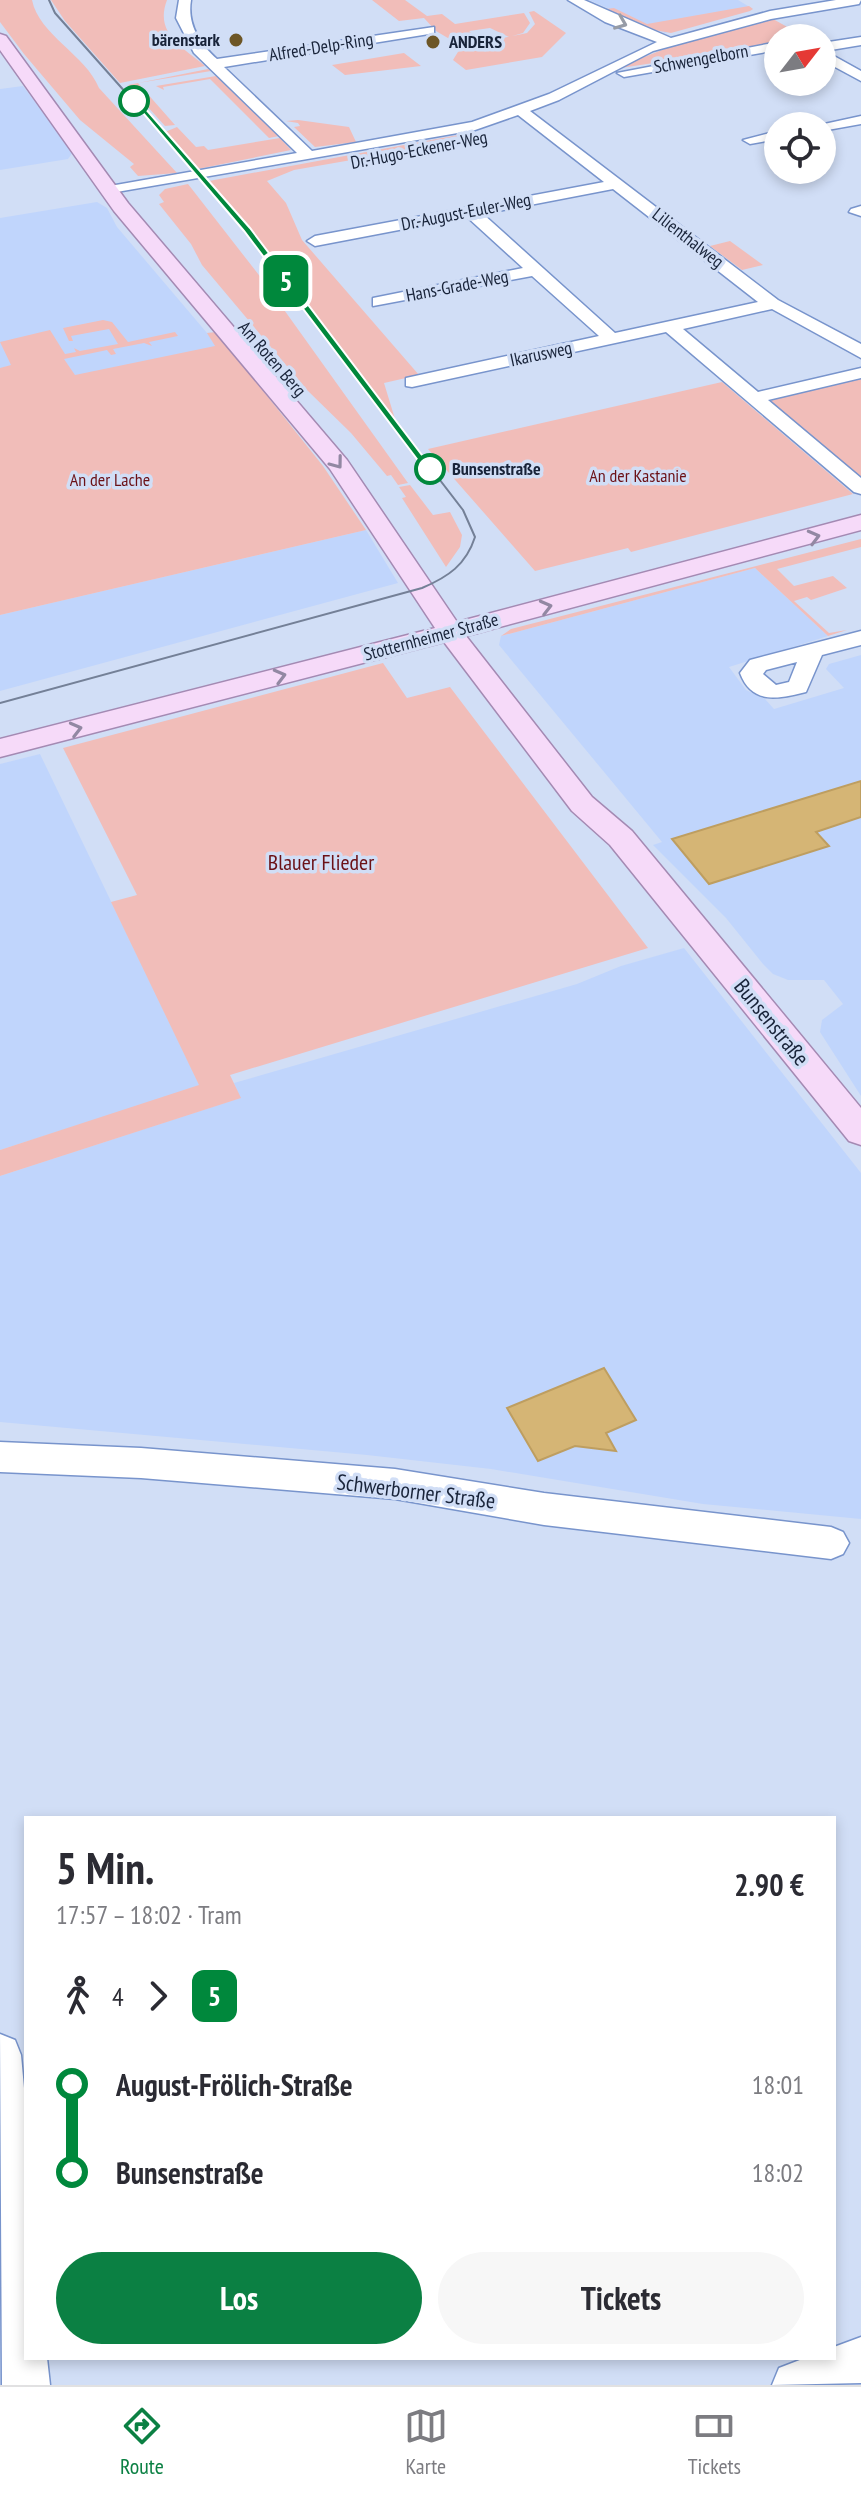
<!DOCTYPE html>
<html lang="de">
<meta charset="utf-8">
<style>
body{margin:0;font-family:"PT Sans Narrow",sans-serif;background:#f7f7f7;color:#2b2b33;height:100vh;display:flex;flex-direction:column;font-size:30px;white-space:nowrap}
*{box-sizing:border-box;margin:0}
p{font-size:26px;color:#7c7c81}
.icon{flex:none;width:44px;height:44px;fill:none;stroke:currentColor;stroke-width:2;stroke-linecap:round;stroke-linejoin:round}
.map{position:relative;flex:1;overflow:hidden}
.panel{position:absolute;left:24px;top:1816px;width:812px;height:544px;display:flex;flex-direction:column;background:#fff;border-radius:0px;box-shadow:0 4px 12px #0003}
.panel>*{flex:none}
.badge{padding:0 16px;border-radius:12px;font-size:28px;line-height:52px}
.needle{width:52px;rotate:59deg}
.tools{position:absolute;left:764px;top:24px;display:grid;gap:16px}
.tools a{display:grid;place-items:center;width:72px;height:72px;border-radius:50%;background:#fff;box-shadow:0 4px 12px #0003;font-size:40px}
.map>.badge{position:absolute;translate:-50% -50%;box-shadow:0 0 0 4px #fff}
.legs{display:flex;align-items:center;gap:12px;height:88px;padding:0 32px;font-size:26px}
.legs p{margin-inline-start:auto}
.overview{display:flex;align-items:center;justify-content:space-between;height:136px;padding:0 32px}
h1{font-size:44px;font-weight:700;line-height:60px}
.action{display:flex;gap:16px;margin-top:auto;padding:16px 32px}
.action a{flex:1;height:92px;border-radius:48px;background:#0b8043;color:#fff;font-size:32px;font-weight:700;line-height:92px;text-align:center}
.action a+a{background:#f7f7f7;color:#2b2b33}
ul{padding:0 32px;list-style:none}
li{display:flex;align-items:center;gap:28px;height:88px;font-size:30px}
li i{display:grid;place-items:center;width:12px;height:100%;margin:0 10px;background:currentColor}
li i::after{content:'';width:20px;height:20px;margin:-10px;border:6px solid;border-radius:50%;background:#fff}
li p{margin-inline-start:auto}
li:first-child i{background:linear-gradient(#0000 50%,currentColor 0)}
li:last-child i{background:linear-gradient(currentColor 50%,#0000 0)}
.dock{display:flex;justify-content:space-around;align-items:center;height:112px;border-top:2px solid #e1e1e2;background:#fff;font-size:22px;color:#7c7c81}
.dock a{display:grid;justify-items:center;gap:4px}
.dock .on{color:#0b8043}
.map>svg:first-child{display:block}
.built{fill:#c0d5fc}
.green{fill:#f1bdb9}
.building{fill:#d5b575;stroke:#be9e60;stroke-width:2}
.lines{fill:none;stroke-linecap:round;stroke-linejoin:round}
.minor-casing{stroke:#7894cc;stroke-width:3}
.major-casing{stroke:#a48ab3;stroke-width:3}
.minor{fill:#fff;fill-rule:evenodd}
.major{fill:#f6daf9;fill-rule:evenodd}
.tram{stroke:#748097;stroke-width:2}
.oneway{stroke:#979ca6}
.oneway2{stroke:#9288a3}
.line-1{fill:#00883c;stroke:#fff;stroke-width:2}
.poi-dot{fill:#6d5626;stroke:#d1def6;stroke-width:3}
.stop-1-dot{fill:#fff;stroke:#00883c;stroke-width:4}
.labels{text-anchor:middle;stroke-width:7;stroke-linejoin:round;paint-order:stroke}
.far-poi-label{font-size:18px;font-weight:bold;fill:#182339;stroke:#d1def6;text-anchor:end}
.far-street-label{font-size:18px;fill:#182339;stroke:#d1def6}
.far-stop-label{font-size:18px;font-weight:bold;fill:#182339;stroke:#d1def6;text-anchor:start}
.far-park-label{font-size:18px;fill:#6b1117;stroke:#d1def6}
.park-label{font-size:22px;fill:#6b1117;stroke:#d1def6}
.street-label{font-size:22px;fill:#182339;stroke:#d1def6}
</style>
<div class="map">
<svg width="861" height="2385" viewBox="0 0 861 2385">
<rect width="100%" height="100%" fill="#d1def6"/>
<path class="built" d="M589 0H738L753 9 665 33Z
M23 86 73 152 68 159 0 170V89Z
M97 202 107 208 117 227 207 333 216 332 228 347 0 392V218Z
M366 530 398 583 0 691V615Z
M755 568 828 636 729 667 746 690 765 699 774 709 844 688 826 669 829 664 861 655V1096L820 1032 822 1020 843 1004 824 980H788L773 974 763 964 726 918 653 845 662 842 499 645 501 636Z
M40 754 200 1086 0 1150V764Z
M684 948 861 1173V1519L703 1504 491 1469 367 1455 0 1422V1176L240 1098 234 1083 577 984 621 966Z"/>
<path class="green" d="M0 0H32C39 35 86 55 99 88L177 173 138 176 130 167 134 164 80 120 24 54 0 22Z
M51 0H167C154 34 183 47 205 66L120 83 65 21Z
M372 0H405L427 16 442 14 455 24 524 13 530 23 523 33 509 37 490 28 469 31 481 41 464 40 458 44 436 31 424 18 399 21Z
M749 6 753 9 750 11 671 33 654 30 606 9 614 8 647 24Z
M534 11 566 33 542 57 466 70 453 60 461 47 527 33 535 24 529 12Z
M773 19 807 38H778V44L614 69 672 46Z
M404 53 421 66 345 75 332 65Z
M208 69 211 71 138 83 175 125 165 126 128 85Z
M216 76 279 136 269 138 210 79 163 87 164 90 156 86Z
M298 120 349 127 356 142 315 147 294 127 300 126 298 123 286 121Z
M177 127 196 147 204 146 208 150 280 138 291 150 198 169 165 132Z
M469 133 478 138 294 170 267 181 286 203 302 240 419 375 384 383 395 419 209 181Z
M188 184 262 279 408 483 398 485 391 475 387 476 351 433 307 390 202 265 191 244 159 204 164 202 159 195 165 189Z
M730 241 763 265 742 270 710 246Z
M103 320 112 322 128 342 175 332 178 336 149 342 152 346 144 343 113 349 116 354 111 355 107 350 64 359 75 375 215 346 207 333 216 332 323 466 366 530 0 615V368L11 365 0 342 50 330 65 354 76 352 74 348 80 351 118 344 109 329 71 336 73 341H69L63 328Z
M861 379V480L770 404 772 399Z
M722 382 853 494 631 552 628 548 535 571 428 449Z
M410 485 433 515 450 512 462 535 460 547 446 567 402 498 406 497 399 487Z
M861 539V547L777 569 794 586 833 576 847 588 811 600 807 597 794 601 829 633 847 630 828 636 755 568 501 636 511 629Z
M383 663 407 698 450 687 648 948 230 1075 241 1098 0 1176V1150L199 1085 111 902 137 895 63 748Z"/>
<path class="building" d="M861 781V817L816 832 829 846 709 884 672 839Z
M604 1368 636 1420 606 1433 616 1451 575 1446 538 1461 507 1408Z"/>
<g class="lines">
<g class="minor-casing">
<path id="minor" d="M179 0H191C187 24 199 43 217 59L434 27V33L429 34 224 67 312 151 472 122 549 94 657 42 605 22 568 0H584L671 38 770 11 836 0H861L859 4 771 19 653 51 559 100 530 111 778 300 861 344V358L772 309 683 329 758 392 861 368V378L768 400 861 478V494L854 492 666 332 412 387 406 386V378L599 336 532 276 373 306V298L523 268 467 217 315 246 307 241 315 236 604 182 518 115 475 130 105 194 102 191 110 186 297 153 194 53 176 18ZM613 189 758 302 615 333 483 214Z
M861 37V45L825 51 861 71V81L822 60V43Z
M778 42V50L624 77 617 73Z
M861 116V124L822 131V126H815Z
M778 131V139L750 144 743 140Z
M861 206V216L849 212 851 209Z
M861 631V645L822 655 806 692C779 699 752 705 740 673L750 660ZM797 662 789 682 776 685 763 674 766 670Z
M0 1442 141 1448 395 1469 544 1493 831 1527 843 1532 849 1543 843 1554 831 1559 544 1525 395 1499 141 1478 0 1472Z
M0 2034 15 2040 21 2055 26 2110V2358H47L50 2385H2Z
M861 2337V2383L772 2385 779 2368 805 2358H834V2347Z"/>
</g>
<g class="major-casing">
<path id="major" d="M0 34 6 36 128 203 347 460 457 622 861 515V530L466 636 592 797 632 831 861 1108V1145L849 1141 610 845 572 811 444 642 0 757V739L435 628 330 469 114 211 0 50Z"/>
</g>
<use href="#minor" class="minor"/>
<use href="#major" class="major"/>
<path class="tram" d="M0 703 422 588C448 577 466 565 475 537L463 510 247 229 55 13 49 0"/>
</g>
<defs><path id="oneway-chevron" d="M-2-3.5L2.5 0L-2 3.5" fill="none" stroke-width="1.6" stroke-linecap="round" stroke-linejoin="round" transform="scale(2)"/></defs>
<use class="oneway" href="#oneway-chevron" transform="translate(621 23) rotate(22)"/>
<g class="oneway2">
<use href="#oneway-chevron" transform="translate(337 463) rotate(53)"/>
<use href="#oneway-chevron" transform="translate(814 537) rotate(-15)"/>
<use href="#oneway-chevron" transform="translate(546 607) rotate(-14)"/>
<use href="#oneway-chevron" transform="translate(280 676) rotate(-15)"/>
<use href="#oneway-chevron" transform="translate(76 729) rotate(-14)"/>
</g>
<path class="line-1" d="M131 99H137L250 228 434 471H426L244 231Z"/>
<g class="poi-dot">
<circle cx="236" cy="40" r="8"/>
<circle cx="433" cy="42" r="8"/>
</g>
<g class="stop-1-dot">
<circle cx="134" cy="101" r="14"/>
<circle cx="430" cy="469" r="14"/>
</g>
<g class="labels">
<g class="far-poi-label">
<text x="220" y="46">bärenstark</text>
<text x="449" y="48" text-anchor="start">ANDERS</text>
</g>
<g class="far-street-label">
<text transform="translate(321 47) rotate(-9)" y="6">Alfred-Delp-Ring</text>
<text transform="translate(701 59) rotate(-10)" y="6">Schwengelborn</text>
<text transform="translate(419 150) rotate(-11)" y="6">Dr.-Hugo-Eckener-Weg</text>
<text transform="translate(466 212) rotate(-11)" y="6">Dr.-August-Euler-Weg</text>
<text transform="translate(688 238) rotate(38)" y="6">Lilienthalweg</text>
<text transform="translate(457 286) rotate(-11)" y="6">Hans-Grade-Weg</text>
<text transform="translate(541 354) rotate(-12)" y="6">Ikarusweg</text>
<text transform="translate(272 359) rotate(49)" y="6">Am Roten Berg</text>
<text transform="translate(431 637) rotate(-15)" y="6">Stotternheimer Straße</text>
</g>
<g class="far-stop-label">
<text x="452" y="475">Bunsenstraße</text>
</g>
<g class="far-park-label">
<text x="638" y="482">An der Kastanie</text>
<text x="110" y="486">An der Lache</text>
</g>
<g class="park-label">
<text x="321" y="870">Blauer Flieder</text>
</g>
<g class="street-label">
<text transform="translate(772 1022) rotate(51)" y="8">Bunsenstraße</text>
<text transform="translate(416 1491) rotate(7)" y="8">Schwerborner Straße</text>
</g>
</g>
</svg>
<div class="tools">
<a><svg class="needle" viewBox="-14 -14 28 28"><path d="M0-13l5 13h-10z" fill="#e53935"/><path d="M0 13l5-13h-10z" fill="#7c7c81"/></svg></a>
<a><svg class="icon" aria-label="locate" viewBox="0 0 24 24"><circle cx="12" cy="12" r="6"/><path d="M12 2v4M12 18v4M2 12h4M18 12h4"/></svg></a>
</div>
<b class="badge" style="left:286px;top:281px;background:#00883c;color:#fff">5</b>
<section class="panel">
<div class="overview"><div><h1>5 Min.</h1><p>17:57 – 18:02 · Tram</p></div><b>2.90 €</b></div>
<div class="legs"><svg class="icon" aria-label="walk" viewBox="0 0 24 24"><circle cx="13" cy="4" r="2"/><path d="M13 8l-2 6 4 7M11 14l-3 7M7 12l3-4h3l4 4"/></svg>4<svg class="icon" aria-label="forward" viewBox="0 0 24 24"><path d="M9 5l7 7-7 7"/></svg><b class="badge" style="background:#00883c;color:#fff">5</b></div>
<ul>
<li><i style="color:#00883c"></i><b>August-Frölich-Straße</b><p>18:01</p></li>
<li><i style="color:#00883c"></i><b>Bunsenstraße</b><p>18:02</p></li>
</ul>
<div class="action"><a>Los</a><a>Tickets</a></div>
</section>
</div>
<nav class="dock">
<a class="on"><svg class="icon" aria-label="directions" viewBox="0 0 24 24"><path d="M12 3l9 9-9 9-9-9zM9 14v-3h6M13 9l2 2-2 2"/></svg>Route</a>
<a><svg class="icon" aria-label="map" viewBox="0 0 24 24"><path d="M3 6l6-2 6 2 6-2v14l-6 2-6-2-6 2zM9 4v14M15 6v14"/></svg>Karte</a>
<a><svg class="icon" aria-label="tickets" viewBox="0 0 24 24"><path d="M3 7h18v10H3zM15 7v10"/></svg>Tickets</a>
</nav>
